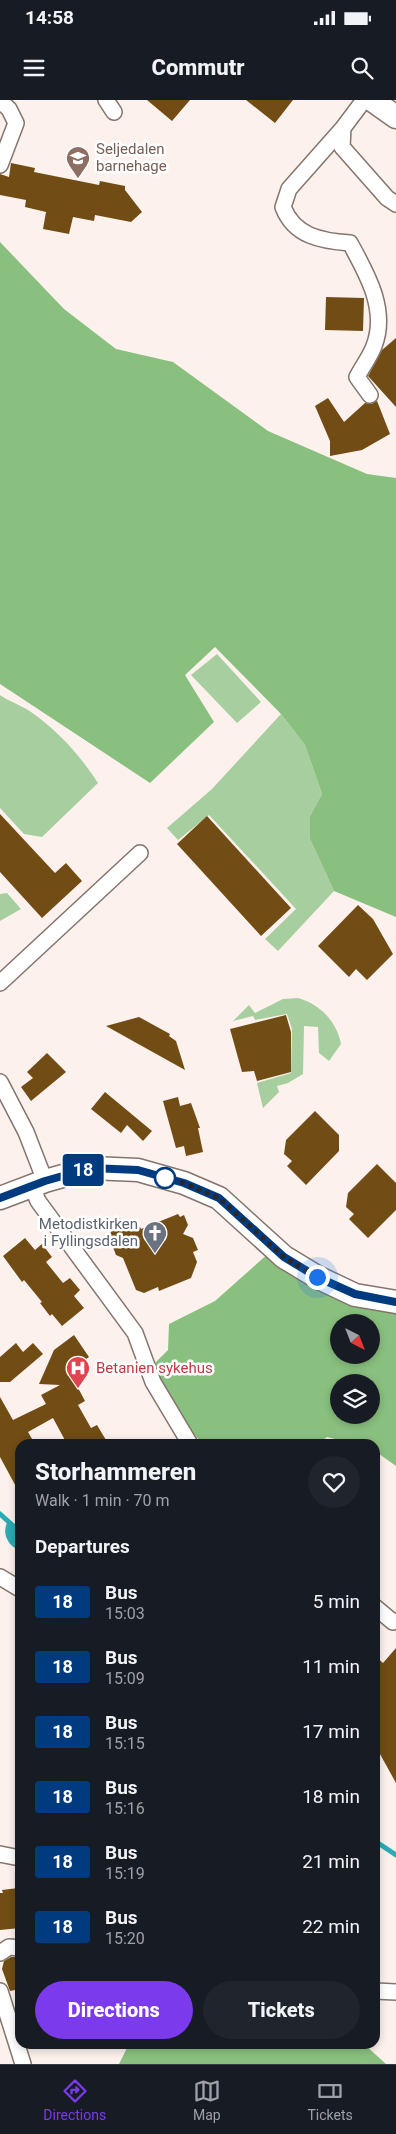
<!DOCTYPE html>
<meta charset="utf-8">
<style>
body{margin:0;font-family:Roboto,sans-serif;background:#20242c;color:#f1f3f6;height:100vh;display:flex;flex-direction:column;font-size:19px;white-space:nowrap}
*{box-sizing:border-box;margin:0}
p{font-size:16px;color:#9ea1a6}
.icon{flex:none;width:28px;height:28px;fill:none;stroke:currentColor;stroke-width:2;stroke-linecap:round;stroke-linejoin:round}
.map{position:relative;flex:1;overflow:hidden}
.sheet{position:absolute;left:15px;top:1339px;width:365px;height:610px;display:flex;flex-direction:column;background:#171b24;border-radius:15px;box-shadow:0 2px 8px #0003}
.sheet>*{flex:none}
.badge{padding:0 10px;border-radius:4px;font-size:18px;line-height:32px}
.needle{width:32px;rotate:138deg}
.buttons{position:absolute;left:330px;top:1214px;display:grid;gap:10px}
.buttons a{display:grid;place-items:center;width:50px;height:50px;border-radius:50%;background:#171b24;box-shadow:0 2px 8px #0003;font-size:25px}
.you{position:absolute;width:25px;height:25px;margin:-12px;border:4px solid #fff;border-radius:50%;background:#1a73e8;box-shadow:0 0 0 8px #1a73e833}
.map>.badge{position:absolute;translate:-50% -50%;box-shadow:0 0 0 2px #fff}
h2{padding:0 20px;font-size:19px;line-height:45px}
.round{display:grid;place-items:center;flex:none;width:52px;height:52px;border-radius:26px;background:#20242c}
.overview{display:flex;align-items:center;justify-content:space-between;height:85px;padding:0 20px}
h1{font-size:24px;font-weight:800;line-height:38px}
.primary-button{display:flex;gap:10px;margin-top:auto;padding:10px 20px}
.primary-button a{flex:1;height:58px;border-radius:30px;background:#7c3aed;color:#fff;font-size:20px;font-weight:800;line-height:58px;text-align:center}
.primary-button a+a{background:#20242c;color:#f1f3f6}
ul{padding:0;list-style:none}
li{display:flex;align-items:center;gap:15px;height:65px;padding:0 20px}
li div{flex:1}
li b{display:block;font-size:19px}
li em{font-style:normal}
li .badge{min-width:55px;font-weight:700;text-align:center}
.status{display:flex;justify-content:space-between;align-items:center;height:35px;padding:0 25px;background:#171b24;direction:ltr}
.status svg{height:14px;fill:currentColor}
header{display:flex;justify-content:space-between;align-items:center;height:65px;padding:0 20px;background:#171b24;font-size:22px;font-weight:800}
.menu{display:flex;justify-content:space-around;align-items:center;height:70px;border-top:1px solid #363941;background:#171b24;font-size:14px;color:#9ea1a6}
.menu a{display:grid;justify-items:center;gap:2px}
.menu .active{color:#7c3aed}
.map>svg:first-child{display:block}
.green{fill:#a7ce9f}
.forest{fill:#8ac07f;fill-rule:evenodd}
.water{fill:#2babb5}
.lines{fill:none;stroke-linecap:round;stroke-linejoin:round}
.stream{stroke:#2babb5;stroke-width:5}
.building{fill:#714d15}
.street-casing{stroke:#84746c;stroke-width:18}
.secondary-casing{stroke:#84746c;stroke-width:25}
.street{stroke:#fff;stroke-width:15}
.secondary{stroke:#fff;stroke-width:22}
.line-casing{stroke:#fff;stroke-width:11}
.line{stroke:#003b80;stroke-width:8}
.walk{stroke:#2d2623;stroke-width:5;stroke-dasharray:0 9}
.stop-dot{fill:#fff;stroke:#003b80;stroke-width:2.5}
.labels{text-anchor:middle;stroke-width:5;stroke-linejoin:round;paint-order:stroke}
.education-label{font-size:15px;fill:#785e54;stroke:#fff;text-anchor:start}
.worship-label{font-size:15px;fill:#5b616d;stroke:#fff;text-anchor:end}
.health-label{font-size:15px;fill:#be3a42;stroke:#fff;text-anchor:start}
</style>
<div class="status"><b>14:58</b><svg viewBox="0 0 49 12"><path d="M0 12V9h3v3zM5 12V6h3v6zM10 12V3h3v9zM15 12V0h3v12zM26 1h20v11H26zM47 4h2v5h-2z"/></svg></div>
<header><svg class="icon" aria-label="menu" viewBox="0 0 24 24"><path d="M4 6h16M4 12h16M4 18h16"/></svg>Commutr<svg class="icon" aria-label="search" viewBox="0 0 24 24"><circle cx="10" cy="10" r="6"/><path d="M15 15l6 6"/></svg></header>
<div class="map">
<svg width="396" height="1964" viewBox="0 0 396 1964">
<rect width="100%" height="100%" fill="#fcf1ec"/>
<path class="green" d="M217 554 261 602 237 623 191 575Z
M0 595C10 602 21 605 31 612 58 631 80 655 98 683L42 737 24 734 0 708Z
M281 614 305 645 322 694 310 716V739L334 791 278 851 265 839 296 809 209 715 178 740 167 728 212 689Z
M7 793 21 809 0 821V794Z
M298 898C320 904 337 922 341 944L329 961 319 953 318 927 304 926 303 974 288 983 277 986 279 992 263 1008 257 983 291 973 292 929 287 914 255 920 253 916 233 921 249 905 255 913 283 899Z"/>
<path class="forest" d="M0 142 64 209 116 249 173 262 268 331 367 374 396 378V817L334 791 310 739V716L322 694 305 645 281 614 215 547 185 575 214 622 150 683 0 584Z
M269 1153 352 1206 396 1211V1366L375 1351V1344H356L327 1337 318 1344H203L166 1304 145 1273 168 1250 169 1224 215 1201ZM339 1222H371V1255H339ZM339 1282H371V1315H339Z
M129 1944H364L386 1964H119Z"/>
<path class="water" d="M8 1421 20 1432V1448H15C6 1442 2 1431 8 1421Z"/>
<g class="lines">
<path class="stream" d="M0 1414 20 1432
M375 1741 396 1755"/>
</g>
<path class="building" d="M147 0H190L172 21Z
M246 0H293L275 23Z
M11 63 35 68 34 72 99 85 100 81 125 86V90L142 112 131 122 95 115 94 121 73 117 69 134 43 129 46 112 25 107 26 100 0 95V74L9 77Z
M326 197 364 198 363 231 325 230Z
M396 238V307L368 276 382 250Z
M328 298 344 322 365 303 371 304 377 301 390 334 362 350 330 356V341L315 306Z
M0 714 55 773 66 763 82 781 42 818 0 772Z
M207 716 291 808 261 836 177 744Z
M358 805 373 819 393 854 367 880 356 869 349 877 318 846Z
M286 915 291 932V972L257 981 254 971 242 972 230 929Z
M139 917 170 934 169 936 176 941 185 970 106 926Z
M47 953 66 972 31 1001 21 987 33 978 27 972Z
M105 992 152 1031 143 1041 127 1025 121 1033 91 1009Z
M178 997 180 1006 191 1003 200 1028H198L203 1052 186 1056 184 1046 176 1048 163 1001Z
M315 1011 339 1035V1051L306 1085 287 1066 292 1061 284 1054 286 1040Z
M377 1064 396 1083V1110L368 1138 349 1119 354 1114 346 1107 348 1093Z
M178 1114 180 1117 184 1115 188 1125 183 1134 193 1138 198 1150 193 1152 197 1162 191 1178 159 1191 158 1187 144 1193 136 1190 123 1158 116 1155 109 1137 116 1118 129 1120 133 1130 140 1127 141 1129Z
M25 1138 35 1150 42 1144 52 1157 46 1162 63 1183 70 1178 80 1190 74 1196 84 1208 62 1226 52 1214 50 1216 40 1203 42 1202 24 1180 22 1182 3 1156Z
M74 1235 89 1257 69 1271 85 1301 78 1305 91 1328 97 1325 106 1340 99 1344H67L53 1318 28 1332 35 1344H20V1394L0 1357V1297L13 1320 46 1304 41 1295 60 1285 39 1284 54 1250Z
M16 1243 23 1252 33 1243 43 1254 10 1282H0V1257Z
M396 1548V1683L375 1645V1556L383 1563Z
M18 1788 20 1828 0 1830V1793H3L2 1790Z
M11 1857H19L20 1889 10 1891 2 1869 4 1861Z"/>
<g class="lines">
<g class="street-casing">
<path id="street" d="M106 0 114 12
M364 0 343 28 342 47 387 98 396 104
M0 1 9 9 16 23 0 65
M343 28 289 89 283 107C294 136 321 141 350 143 367 174 388 210 374 246 370 257 362 267 357 277L370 295
M0 883 140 753
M0 982 26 1032 45 1081
M32 1086 38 1101 135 1233 153 1282 190 1344
M0 1477 20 1489
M375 1507 393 1522 396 1521
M0 1754 20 1758
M0 1853 9 1847 20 1848
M0 1891 23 1964
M375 1891 396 1892"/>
</g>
<g class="secondary-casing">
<path id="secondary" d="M372 0 396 17
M0 1098 45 1081 91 1068 138 1070 184 1083 219 1098 284 1157 317 1177 355 1195 396 1202"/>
</g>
<use href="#street" class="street"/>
<use href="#secondary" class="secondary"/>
</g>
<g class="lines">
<g class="line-casing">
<path id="line" d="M0 1098 45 1081 91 1068 138 1070 184 1083 219 1098 284 1157 317 1177 355 1194 396 1202"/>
</g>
<use href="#line" class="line"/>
<path class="walk" d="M165 1078 184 1083 219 1098 284 1157 317 1177"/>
</g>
<defs>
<g id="school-pin" transform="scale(1.25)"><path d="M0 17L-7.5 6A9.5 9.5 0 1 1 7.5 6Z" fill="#8d6e63" stroke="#fff"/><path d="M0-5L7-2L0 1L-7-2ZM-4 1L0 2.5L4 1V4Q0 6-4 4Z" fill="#fff"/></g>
<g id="church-pin" transform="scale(1.25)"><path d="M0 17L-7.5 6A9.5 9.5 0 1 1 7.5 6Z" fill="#6b7280" stroke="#fff"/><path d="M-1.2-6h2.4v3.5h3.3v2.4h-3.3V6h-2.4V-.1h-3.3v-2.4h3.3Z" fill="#fff"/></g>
<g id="hospital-pin" transform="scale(1.25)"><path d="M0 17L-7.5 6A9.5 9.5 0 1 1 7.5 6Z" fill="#e0444e" stroke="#fff"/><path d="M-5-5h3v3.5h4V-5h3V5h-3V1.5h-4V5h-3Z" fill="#fff"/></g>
</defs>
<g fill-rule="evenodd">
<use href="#school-pin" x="78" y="58"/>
<use href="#church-pin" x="155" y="1133"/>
<use href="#hospital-pin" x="78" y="1268"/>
</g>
<circle class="stop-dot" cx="165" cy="1078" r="10"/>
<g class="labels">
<g class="education-label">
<text x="96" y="54">Seljedalen<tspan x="96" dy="17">barnehage</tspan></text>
</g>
<g class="worship-label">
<text x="138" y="1129">Metodistkirken<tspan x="138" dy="17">i Fyllingsdalen</tspan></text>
</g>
<g class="health-label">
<text x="96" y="1273">Betanien sykehus</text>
</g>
</g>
</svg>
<div class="buttons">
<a><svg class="needle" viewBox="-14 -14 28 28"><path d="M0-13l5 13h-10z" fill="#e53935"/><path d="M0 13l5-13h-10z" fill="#9ea1a6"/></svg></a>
<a><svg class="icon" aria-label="layers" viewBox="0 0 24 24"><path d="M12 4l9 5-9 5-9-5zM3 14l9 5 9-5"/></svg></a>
</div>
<div class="you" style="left:317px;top:1177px"></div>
<b class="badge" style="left:83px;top:1070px;background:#003b80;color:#fff">18</b>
<section class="sheet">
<div class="overview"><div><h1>Storhammeren</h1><p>Walk · 1 min · 70 m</p></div><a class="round"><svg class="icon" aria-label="heart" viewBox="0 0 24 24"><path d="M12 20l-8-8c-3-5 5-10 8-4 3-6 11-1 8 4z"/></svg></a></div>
<h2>Departures</h2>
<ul>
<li><span class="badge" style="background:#003b80;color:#fff">18</span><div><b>Bus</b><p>15:03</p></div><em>5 min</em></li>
<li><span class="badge" style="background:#003b80;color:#fff">18</span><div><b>Bus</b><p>15:09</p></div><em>11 min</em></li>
<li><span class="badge" style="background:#003b80;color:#fff">18</span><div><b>Bus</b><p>15:15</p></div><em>17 min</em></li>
<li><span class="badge" style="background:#003b80;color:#fff">18</span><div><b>Bus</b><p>15:16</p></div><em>18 min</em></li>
<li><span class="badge" style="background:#003b80;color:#fff">18</span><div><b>Bus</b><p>15:19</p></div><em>21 min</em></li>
<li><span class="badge" style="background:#003b80;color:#fff">18</span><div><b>Bus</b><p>15:20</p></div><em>22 min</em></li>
</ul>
<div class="primary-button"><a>Directions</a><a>Tickets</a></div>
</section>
</div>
<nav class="menu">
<a class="active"><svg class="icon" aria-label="directions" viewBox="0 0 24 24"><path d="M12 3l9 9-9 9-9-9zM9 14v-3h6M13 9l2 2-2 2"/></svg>Directions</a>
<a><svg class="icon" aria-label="map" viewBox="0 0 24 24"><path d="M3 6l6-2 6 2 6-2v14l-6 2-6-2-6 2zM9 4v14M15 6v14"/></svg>Map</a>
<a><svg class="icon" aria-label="tickets" viewBox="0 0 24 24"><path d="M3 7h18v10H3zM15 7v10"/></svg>Tickets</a>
</nav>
